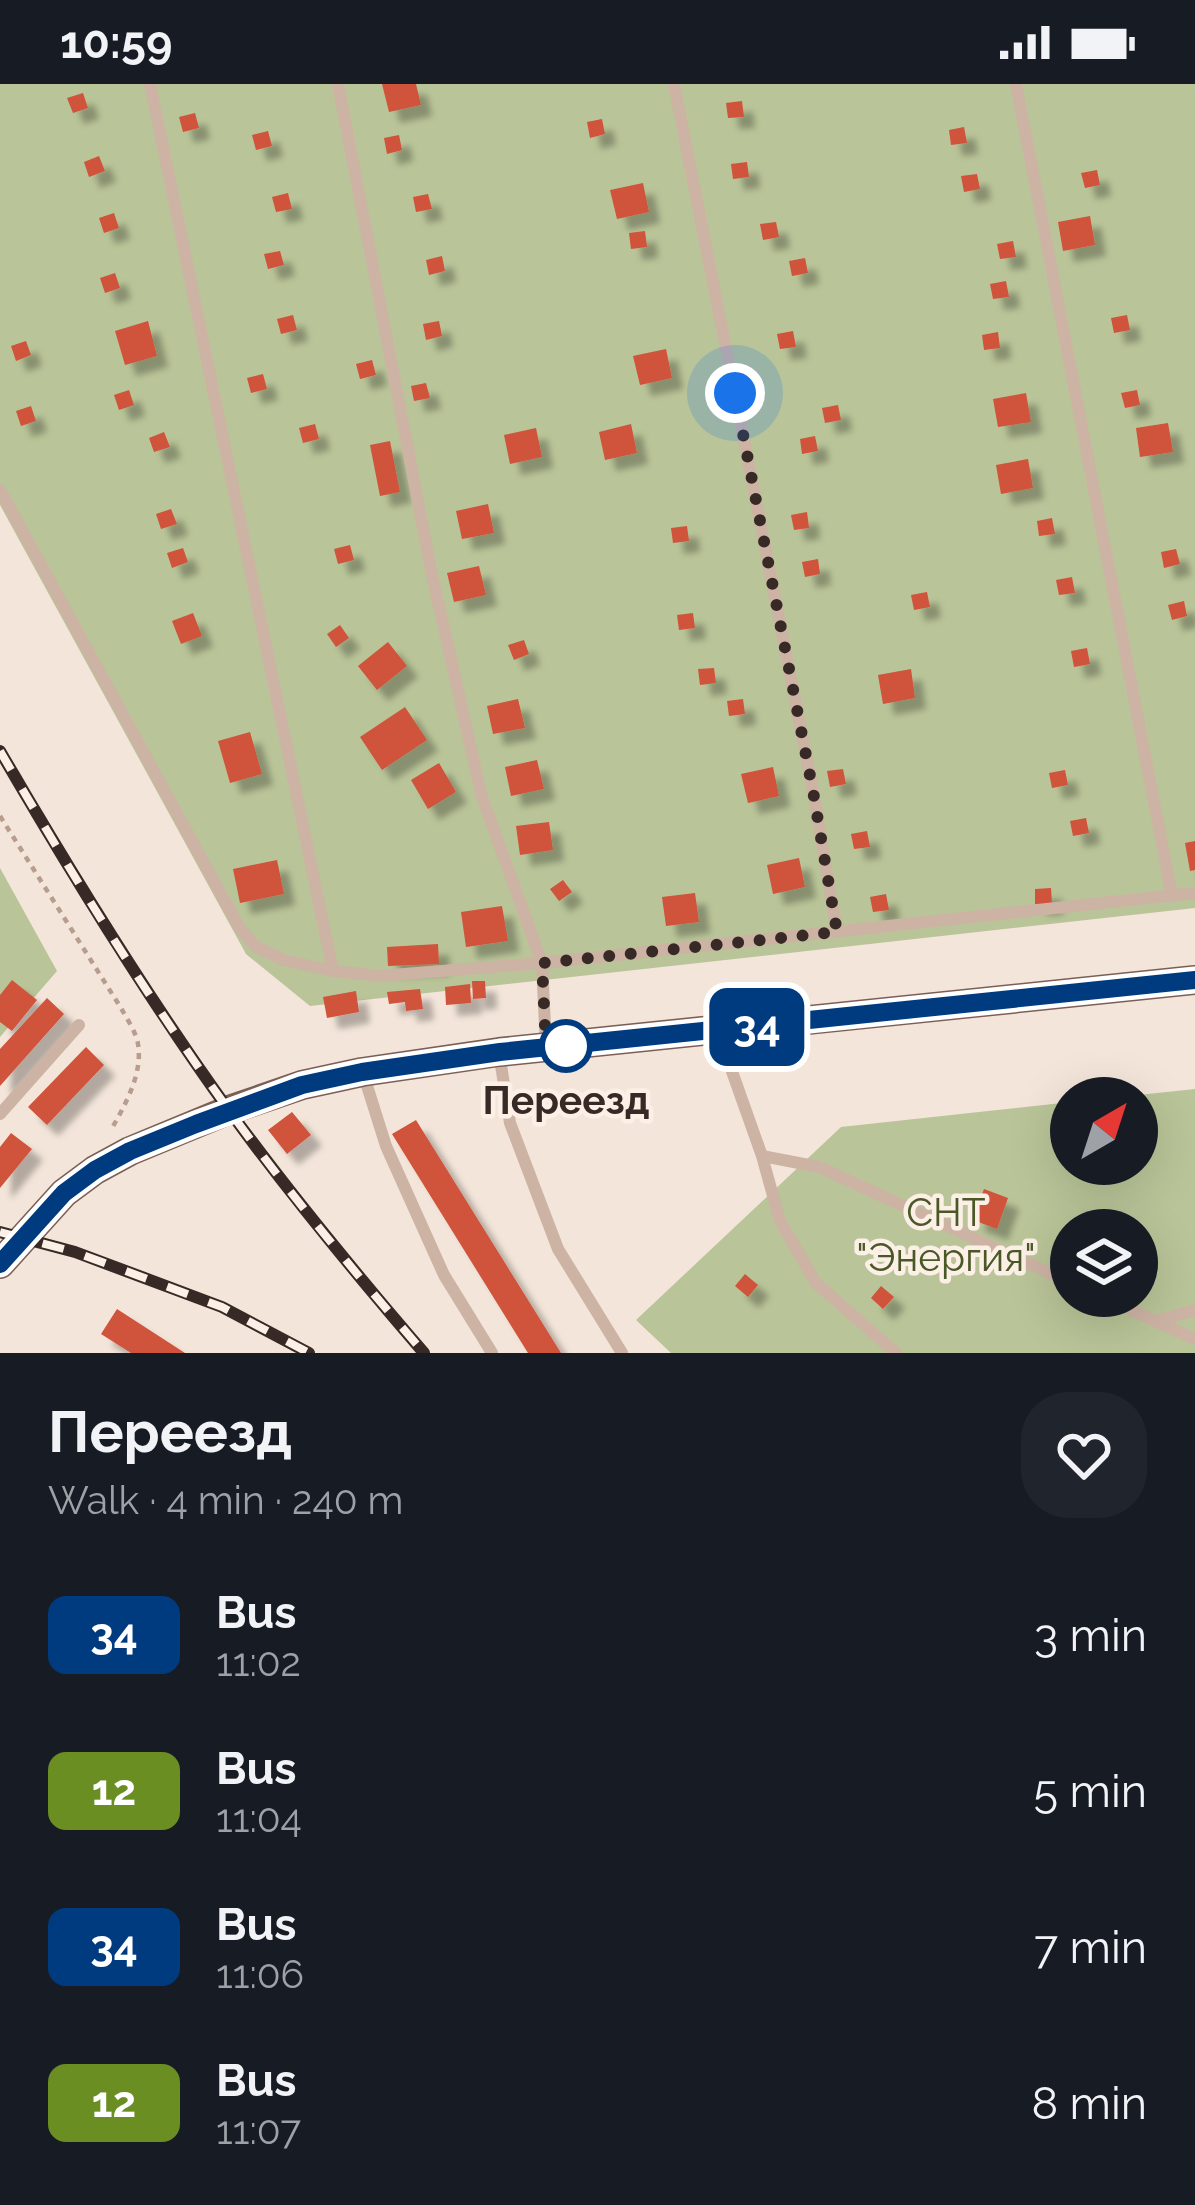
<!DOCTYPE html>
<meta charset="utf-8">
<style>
body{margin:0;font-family:Raleway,sans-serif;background:#20242c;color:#f1f3f6;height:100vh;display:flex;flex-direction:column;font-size:45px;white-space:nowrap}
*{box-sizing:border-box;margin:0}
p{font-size:39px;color:#9ea1a6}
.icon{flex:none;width:66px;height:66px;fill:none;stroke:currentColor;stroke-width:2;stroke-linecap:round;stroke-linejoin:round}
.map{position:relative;height:1269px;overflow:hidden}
.drawer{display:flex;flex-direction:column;background:#171b24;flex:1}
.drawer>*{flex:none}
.badge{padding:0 24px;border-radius:18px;font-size:42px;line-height:78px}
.needle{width:78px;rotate:39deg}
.fabs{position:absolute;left:1050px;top:993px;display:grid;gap:24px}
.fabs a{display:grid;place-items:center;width:108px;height:108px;border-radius:50%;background:#171b24;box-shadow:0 12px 48px #0002;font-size:60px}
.you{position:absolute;width:60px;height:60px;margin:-30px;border:9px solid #fff;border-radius:50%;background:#1a73e8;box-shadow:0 0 0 18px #1a73e833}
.map>.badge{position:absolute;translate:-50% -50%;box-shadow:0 0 0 6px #fff}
.round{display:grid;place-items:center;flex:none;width:126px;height:126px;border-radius:48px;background:#20242c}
.headline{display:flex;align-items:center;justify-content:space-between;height:204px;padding:0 48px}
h1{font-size:57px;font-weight:700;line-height:90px}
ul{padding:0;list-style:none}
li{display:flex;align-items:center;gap:36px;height:156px;padding:0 48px}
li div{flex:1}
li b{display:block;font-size:45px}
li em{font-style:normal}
li .badge{min-width:132px;font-weight:700;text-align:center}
.status{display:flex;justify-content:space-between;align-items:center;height:84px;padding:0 60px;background:#171b24;direction:ltr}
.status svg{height:33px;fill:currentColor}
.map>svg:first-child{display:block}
.green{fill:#b9c498;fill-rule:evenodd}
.building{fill:#d0523b;filter:url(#shadow)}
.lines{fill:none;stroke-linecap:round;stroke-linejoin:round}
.path{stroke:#b89d8e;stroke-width:4.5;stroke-dasharray:6 6;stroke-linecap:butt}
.service{stroke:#cdb3a4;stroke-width:12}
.primary{stroke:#7b5f56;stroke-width:30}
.rail-casing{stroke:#372a26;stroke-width:12}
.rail{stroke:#fbefe6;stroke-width:8;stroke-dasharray:22;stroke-linecap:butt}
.line-casing{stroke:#fff;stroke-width:27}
.line{stroke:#003b80;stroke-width:18}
.walk{stroke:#372a26;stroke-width:12;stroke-dasharray:0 21.6}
.stop-dot{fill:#fff;stroke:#003b80;stroke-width:6}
.labels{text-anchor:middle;stroke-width:9;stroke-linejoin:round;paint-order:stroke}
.stop-label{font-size:39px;font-weight:bold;fill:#372a26;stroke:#fbefe6}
.park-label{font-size:39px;fill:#4a5828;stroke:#fbefe6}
</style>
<div class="status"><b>10:59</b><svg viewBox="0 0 49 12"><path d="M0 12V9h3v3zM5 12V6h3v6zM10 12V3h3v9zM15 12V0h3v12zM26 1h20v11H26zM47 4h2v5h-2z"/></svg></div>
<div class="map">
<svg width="1195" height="1269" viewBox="0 0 1195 1269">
<defs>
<filter id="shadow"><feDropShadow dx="11" dy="11" stdDeviation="3" flood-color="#0004"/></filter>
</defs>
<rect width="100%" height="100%" fill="#f3e5d9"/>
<path class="green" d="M0 0H1195V824L310 922 246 870 0 421Z
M0 784 57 887 0 953Z
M1195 1005V1269H671L636 1236 841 1043 1071 1018V1080H1137V1014H1110ZM1071 1146H1137V1212H1071Z"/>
<path class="building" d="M382 0H416L421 21 389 28Z
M83 9 88 24 73 29 67 14Z
M742 17 744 33 728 34 726 19Z
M195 29 199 44 183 48 179 33Z
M602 35 605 50 590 54 587 38Z
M964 43 967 59 951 61 949 46Z
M268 47 272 62 256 66 252 51Z
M399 51 402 66 387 70 384 54Z
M99 72 105 87 89 93 84 78Z
M747 78 749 93 733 95 731 80Z
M1097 86 1100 101 1085 104 1081 89Z
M977 90 980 105 964 108 961 92Z
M643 99 649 128 617 135 610 106Z
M288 109 292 125 276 128 272 113Z
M428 110 432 125 416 128 413 113Z
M114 129 119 144 104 149 99 134Z
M1090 132 1095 161 1063 167 1058 138Z
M776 138 779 153 763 156 760 140Z
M645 147 647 163 631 165 629 149Z
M1013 157 1016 173 1000 175 997 160Z
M280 167 284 181 268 185 264 170Z
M442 172 445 187 429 191 426 176Z
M805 174 808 189 792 192 789 177Z
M115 189 120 204 105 209 100 194Z
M1006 197 1009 213 993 215 990 200Z
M293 231 297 246 281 250 277 235Z
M1127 231 1130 246 1114 249 1111 234Z
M148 237 157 272 125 281 115 247Z
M439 237 442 252 426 256 423 240Z
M793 247 796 263 780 265 777 250Z
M998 248 1000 264 984 266 982 251Z
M26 257 31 271 16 277 11 262Z
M666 265 672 294 640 301 633 272Z
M372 276 376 291 360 295 356 280Z
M263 290 267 305 251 309 247 294Z
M426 299 430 314 414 317 411 302Z
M129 306 134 321 119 326 114 311Z
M1137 306 1140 321 1125 324 1121 309Z
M1026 309 1031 338 998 343 993 315Z
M838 321 841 336 825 339 822 324Z
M31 322 36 337 21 342 16 327Z
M1168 339 1173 368 1140 373 1136 344Z
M315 340 319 355 303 359 299 344Z
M631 340 637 369 605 376 599 348Z
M536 344 542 373 510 380 504 351Z
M164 348 170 363 154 368 149 354Z
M815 352 818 367 802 370 800 355Z
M390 357 400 408 380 412 370 361Z
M1028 375 1033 404 1001 410 996 381Z
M488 420 494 449 462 455 456 427Z
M171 425 177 440 161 445 156 430Z
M807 428 809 444 794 446 791 431Z
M1052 434 1055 450 1039 452 1037 437Z
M687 442 689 457 673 459 671 444Z
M350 461 354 476 338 480 334 465Z
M183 464 188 478 172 484 167 469Z
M1176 465 1180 480 1164 484 1161 468Z
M818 475 820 490 805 493 802 478Z
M479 482 486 511 454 518 447 489Z
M1072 493 1075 509 1059 511 1056 496Z
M927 508 930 523 914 526 911 511Z
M1184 517 1187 532 1172 536 1168 521Z
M193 529 202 552 181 560 172 537Z
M693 529 695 544 679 546 677 531Z
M340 541 349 554 336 563 327 550Z
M524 556 529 570 514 576 508 561Z
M388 558 407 582 377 606 358 582Z
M1087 564 1090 580 1074 583 1071 567Z
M714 584 716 599 700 601 698 585Z
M911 585 915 614 883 620 878 591Z
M518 615 525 644 493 650 487 622Z
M743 615 745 630 729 632 727 617Z
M405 623 427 656 382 686 360 653Z
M250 648 262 690 230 699 218 657Z
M537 676 544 705 511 712 505 683Z
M439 679 456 708 428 725 411 696Z
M773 683 779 712 748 719 741 690Z
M843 685 846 700 830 703 827 687Z
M1065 686 1068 701 1052 704 1049 689Z
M1086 734 1089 749 1073 752 1070 737Z
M549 738 553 766 520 771 516 742Z
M867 747 870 763 854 765 851 750Z
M1195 757V786L1190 787 1185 759Z
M799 774 805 803 773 810 767 781Z
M277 776 284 810 240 819 233 785Z
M563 796 572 808 559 817 550 805Z
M1051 804 1052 820H1035V805Z
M695 809 699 838 666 842 662 813Z
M886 810 889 826 873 828 870 813Z
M502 822 508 857 466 863 461 828Z
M438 860 439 880 388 882 387 863Z
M12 896 37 916 12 947 0 938V911Z
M472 897H485L486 914 473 915Z
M470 900 471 919 446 921 445 903Z
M420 905 423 925 406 927 405 918 389 920 387 908Z
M356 907 359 928 327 934 323 913Z
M47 914 64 930 0 1002V965Z
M86 963 104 981 47 1041 28 1023Z
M292 1028 311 1051 287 1070 268 1046Z
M416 1036 561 1269H528L392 1050Z
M11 1049 32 1065 0 1104V1063Z
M984 1105 1008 1114 997 1145 973 1136Z
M745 1190 758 1201 748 1213 735 1202Z
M881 1202 894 1213 883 1225 871 1214Z
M117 1225 185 1269H131L101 1250Z"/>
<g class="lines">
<path class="path" d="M0 732 121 924C127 935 136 948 138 960 143 990 125 1021 111 1046"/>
<path class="service" d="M150 0 333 887
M338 0 432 491 482 713 542 879 546 963
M674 0 813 707 837 848
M1016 0 1172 812
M0 406 239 843 255 862 284 876 333 887 379 892 542 879 1195 809
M718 948 762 1072 780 1137 816 1199 896 1269
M499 968 510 1039 558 1165 622 1269
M363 989 386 1062 444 1191 492 1269
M0 1030 79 941
M762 1072 819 1083 1071 1199
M1100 1212 1195 1255
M1157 1237 1195 1226"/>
<path class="primary" d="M0 1180 64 1109 95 1086 130 1067 229 1026 302 1001 362 988 499 968 1195 896"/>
<g class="rail-casing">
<path id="rail" d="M0 667C71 789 145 910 228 1025 289 1109 356 1190 424 1269
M0 1148 75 1168 222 1223 309 1269"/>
</g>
<use href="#rail" class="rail"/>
</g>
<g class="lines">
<g class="line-casing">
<path id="line" d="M0 1180 64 1109 95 1086 130 1067 196 1040 302 1001 362 988 500 968 1195 896"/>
</g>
<use href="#line" class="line"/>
<path class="walk" d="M566 962 546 964 542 879 837 848 813 707 735 309"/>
</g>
<circle class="stop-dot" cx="566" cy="962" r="24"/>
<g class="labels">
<g class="stop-label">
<text x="566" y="1030">Переезд</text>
</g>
<g class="park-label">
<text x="946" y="1142">СНТ<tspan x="946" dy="45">"Энергия"</tspan></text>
</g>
</g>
</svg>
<div class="fabs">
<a><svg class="needle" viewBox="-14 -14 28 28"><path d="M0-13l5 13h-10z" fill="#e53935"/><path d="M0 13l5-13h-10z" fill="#9ea1a6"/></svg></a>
<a><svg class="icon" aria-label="layers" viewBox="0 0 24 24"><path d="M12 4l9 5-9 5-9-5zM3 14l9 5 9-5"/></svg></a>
</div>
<div class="you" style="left:735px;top:309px"></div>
<b class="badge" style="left:757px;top:943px;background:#003b80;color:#fff">34</b>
</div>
<section class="drawer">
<div class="headline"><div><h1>Переезд</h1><p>Walk · 4 min · 240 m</p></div><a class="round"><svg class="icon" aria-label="heart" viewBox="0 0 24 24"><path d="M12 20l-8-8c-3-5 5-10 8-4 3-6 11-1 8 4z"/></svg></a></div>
<ul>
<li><span class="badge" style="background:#003b80;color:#fff">34</span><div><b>Bus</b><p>11:02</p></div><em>3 min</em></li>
<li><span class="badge" style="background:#6b8e23;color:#fff">12</span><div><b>Bus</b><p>11:04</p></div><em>5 min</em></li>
<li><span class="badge" style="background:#003b80;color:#fff">34</span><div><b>Bus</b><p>11:06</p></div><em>7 min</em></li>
<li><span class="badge" style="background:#6b8e23;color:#fff">12</span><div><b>Bus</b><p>11:07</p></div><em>8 min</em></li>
</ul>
</section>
